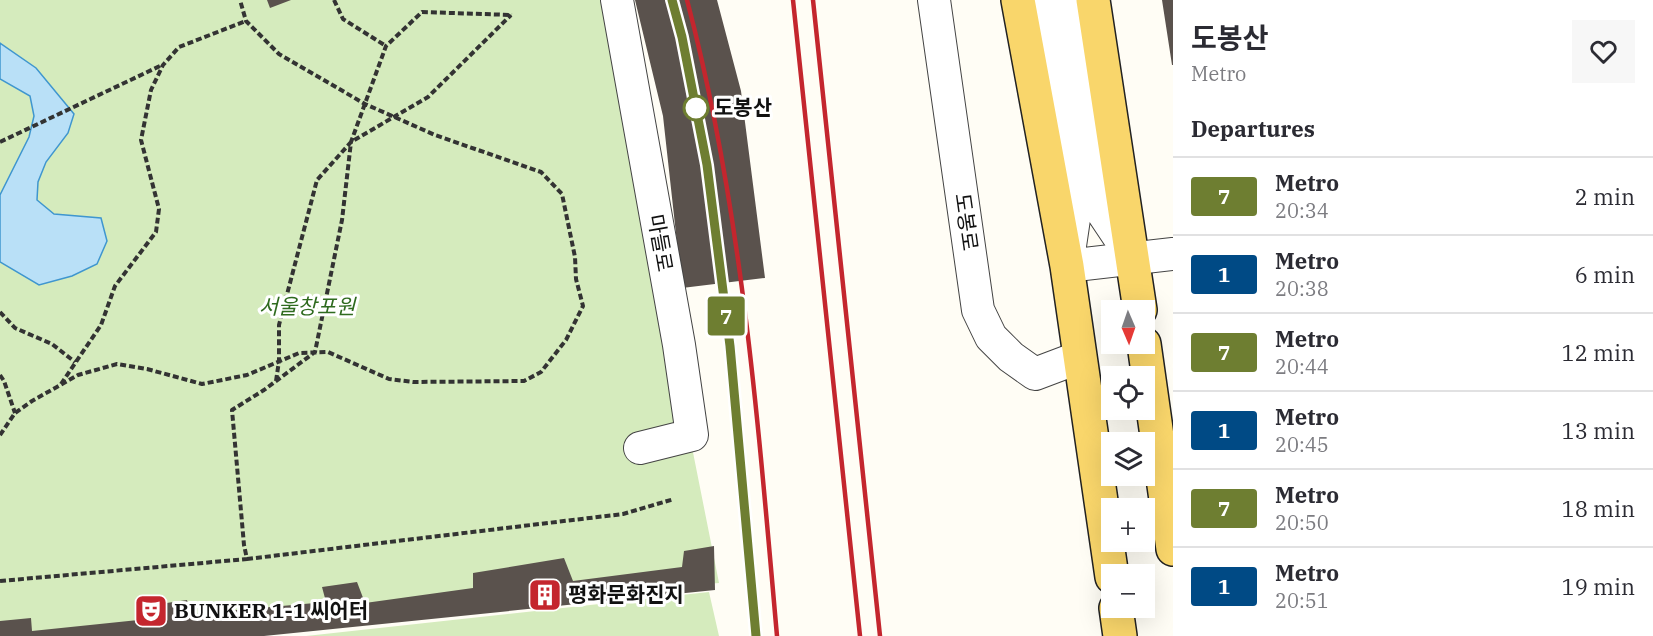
<!DOCTYPE html>
<meta charset="utf-8">
<style>
body{margin:0;font-family:"IBM Plex Serif","Noto Sans KR",serif;background:#f7f7f7;color:#2b2b33;height:100vh;display:flex;flex-direction:column;font-size:22px;white-space:nowrap}
*{box-sizing:border-box;margin:0}
p{font-size:20px;color:#7c7c81}
.icon{flex:none;width:33px;height:33px;fill:none;stroke:currentColor;stroke-width:2;stroke-linecap:round;stroke-linejoin:round}
.map{position:relative;flex:1;overflow:hidden}
.drawer{display:flex;flex-direction:column;background:#fff;width:480px}
.drawer>*{flex:none}
.badge{padding:0 12px;border-radius:4px;font-size:21px;line-height:39px}
.needle{width:39px;rotate:178deg}
.tools{position:absolute;left:1101px;top:300px;display:grid;gap:12px}
.tools a{display:grid;place-items:center;width:54px;height:54px;border-radius:0px;background:#fff;box-shadow:0 6px 24px #0002;font-size:30px}
.map>.badge{position:absolute;translate:-50% -50%;box-shadow:0 0 0 3px #fff}
h2{padding:0 18px;font-size:22px;line-height:54px}
.round{display:grid;place-items:center;flex:none;width:63px;height:63px;border-radius:0px;background:#f7f7f7}
.headline{display:flex;align-items:center;justify-content:space-between;height:102px;padding:0 18px}
h1{font-size:28px;font-weight:700;line-height:45px}
ul{padding:0;list-style:none}
li{display:flex;align-items:center;gap:18px;height:78px;padding:0 18px;border-top:2px solid #e1e1e2}
li div{flex:1}
li b{display:block;font-size:22px}
li em{font-style:normal}
li .badge{min-width:66px;font-weight:700;text-align:center}
main{display:flex;flex:1;min-height:0}
.map>svg:first-child{display:block}
.green{fill:#d5ebbd}
.water{fill:#b9e0f7;stroke:#3f96cf;stroke-width:1.5}
.building{fill:#5a524d}
.lines{fill:none;stroke-linecap:round;stroke-linejoin:round}
.minor-casing{stroke:#444;stroke-width:34}
.major-casing{stroke:#222;stroke-width:36}
.path{stroke:#333;stroke-width:4;stroke-dasharray:6 3;stroke-linecap:butt}
.minor{stroke:#fff;stroke-width:32}
.major{stroke:#f9d66b;stroke-width:33}
.rail{stroke:#c4262e;stroke-width:4.5}
.line-casing{stroke:#fff;stroke-width:14}
.line{stroke:#6e7e31;stroke-width:9}
.stop-dot{fill:#fff;stroke:#6e7e31;stroke-width:3}
.labels{text-anchor:middle;stroke-width:6;stroke-linejoin:round;paint-order:stroke}
.stop-label{font-size:21px;font-weight:bold;fill:#111;stroke:#fff;text-anchor:start}
.street-label{font-size:21px;fill:#111;stroke:#fff}
.park-label{font-size:21px;font-style:italic;fill:#2f6b1f;stroke:#fff}
.poi-label{font-size:21px;font-weight:bold;fill:#111;stroke:#fff;text-anchor:start}
</style>
<main>
<div class="map">
<svg width="1173" height="636" viewBox="0 0 1173 636">
<rect width="100%" height="100%" fill="#fffdf5"/>
<path class="green" d="M0 0H603L719 583 38 636H0Z
M709 592 719 636H306Z"/>
<path class="water" d="M0 43 36 68 74 114 68 133 46 162 38 182 37 200 54 214 101 218 107 241 97 264 72 276 39 285 0 262V195L29 137 34 116 30 96 0 79Z"/>
<path class="building" d="M267 0H291L270 8Z
M635 0H717L741 91 765 278 682 288 663 116Z
M1162 0H1173V65H1172Z
M714 546 715 590 264 636H0V621L31 618 32 631 148 619 146 606 187 600 191 614 326 602 322 587 357 582 365 603 473 588V573L564 558 573 581 682 567 684 551Z"/>
<g class="lines">
<g class="minor-casing">
<path id="minor" d="M617 0 679 345 692 435 640 448
M934 0 978 310 991 337 1011 357 1035 374 1080 357
M1036 0 1075 212 1067 266 1173 254
M1065 0 1086 125 1103 213 1133 258"/>
</g>
<g class="major-casing">
<path id="major" d="M1018 0 1067 266 1112 577
M1093 0 1140 310
M1144 344 1173 549
M1116 608 1120 636"/>
</g>
<path class="path" d="M334 0 343 19 386 46
M0 142 162 65
M0 312 15 328 52 344 75 362
M0 375 4 381 15 413
M276 381 279 361V325L317 180 351 142 428 97 511 15
M61 384 101 325 115 286 156 232 159 209 141 140 151 90 163 65 179 47 246 21
M0 435 15 413 32 401 78 375 117 364 147 369 202 384 247 375 299 353 328 352 389 379 413 382 524 381 541 372 566 340 583 306 576 279 575 257 562 194 541 172 435 135 365 104 279 54 246 21 240 0
M247 559 623 514 674 499
M0 581 247 559 244 545 232 410 264 390 315 352 342 220 351 142 386 46 422 12 512 15"/>
<use href="#minor" class="minor"/>
<use href="#major" class="major"/>
<path class="rail" d="M672 0 682 37 707 165 730 346 756 636
M687 0C742 208 758 423 777 636
M793 0 860 636
M813 0 880 636"/>
</g>
<g class="lines">
<g class="line-casing">
<path id="line" d="M672 0 682 37 707 165 730 346 756 636"/>
</g>
<use href="#line" class="line"/>
</g>
<defs>
<g id="building-square" transform="scale(1.725)"><rect x="-9" y="-9" width="18" height="18" rx="4" fill="#c4262e" stroke="#fff"/><path d="M-4-6H4V6H1V3H-1V6H-4ZM-2.5-4.3h1.7v1.8h-1.7ZM.8-4.3h1.7v1.8H.8ZM-2.5-1h1.7V.8h-1.7ZM.8-1h1.7V.8H.8Z" fill="#fff"/></g>
<g id="theatre-square" transform="scale(1.725)"><rect x="-9" y="-9" width="18" height="18" rx="4" fill="#c4262e" stroke="#fff"/><path d="M-5-5.5Q0-4 5-5.5V0Q5 5 0 6Q-5 5-5 0ZM-3.3-2.5H-1v1.5H-3.3ZM1-2.5H3.3v1.5H1ZM-2.8 1Q0 5.5 2.8 1Z" fill="#fff"/></g>
</defs>
<g fill-rule="evenodd">
<use href="#building-square" x="545" y="595"/>
<use href="#theatre-square" x="151" y="611"/>
</g>
<circle class="stop-dot" cx="696" cy="108" r="12"/>
<g class="labels">
<g class="stop-label">
<text x="714" y="115">도봉산</text>
</g>
<g class="street-label">
<text transform="translate(966 222) rotate(82)" y="7">도봉로</text>
<text transform="translate(660 243) rotate(80)" y="7">마들로</text>
</g>
<g class="park-label">
<text x="307" y="314">서울창포원</text>
</g>
<g class="poi-label">
<text x="568" y="602">평화문화진지</text>
<text x="174" y="618">BUNKER 1-1 씨어터</text>
</g>
</g>
</svg>
<div class="tools">
<a><svg class="needle" viewBox="-14 -14 28 28"><path d="M0-13l5 13h-10z" fill="#e53935"/><path d="M0 13l5-13h-10z" fill="#7c7c81"/></svg></a>
<a><svg class="icon" aria-label="locate" viewBox="0 0 24 24"><circle cx="12" cy="12" r="6"/><path d="M12 2v4M12 18v4M2 12h4M18 12h4"/></svg></a>
<a><svg class="icon" aria-label="layers" viewBox="0 0 24 24"><path d="M12 4l9 5-9 5-9-5zM3 14l9 5 9-5"/></svg></a>
<a>+</a>
<a>−</a>
</div>
<b class="badge" style="left:726px;top:316px;background:#6e7e31;color:#fff">7</b>
</div>
<section class="drawer">
<div class="headline"><div><h1>도봉산</h1><p>Metro</p></div><a class="round"><svg class="icon" aria-label="heart" viewBox="0 0 24 24"><path d="M12 20l-8-8c-3-5 5-10 8-4 3-6 11-1 8 4z"/></svg></a></div>
<h2>Departures</h2>
<ul>
<li><span class="badge" style="background:#6e7e31;color:#fff">7</span><div><b>Metro</b><p>20:34</p></div><em>2 min</em></li>
<li><span class="badge" style="background:#004a85;color:#fff">1</span><div><b>Metro</b><p>20:38</p></div><em>6 min</em></li>
<li><span class="badge" style="background:#6e7e31;color:#fff">7</span><div><b>Metro</b><p>20:44</p></div><em>12 min</em></li>
<li><span class="badge" style="background:#004a85;color:#fff">1</span><div><b>Metro</b><p>20:45</p></div><em>13 min</em></li>
<li><span class="badge" style="background:#6e7e31;color:#fff">7</span><div><b>Metro</b><p>20:50</p></div><em>18 min</em></li>
<li><span class="badge" style="background:#004a85;color:#fff">1</span><div><b>Metro</b><p>20:51</p></div><em>19 min</em></li>
</ul>
</section>
</main>
